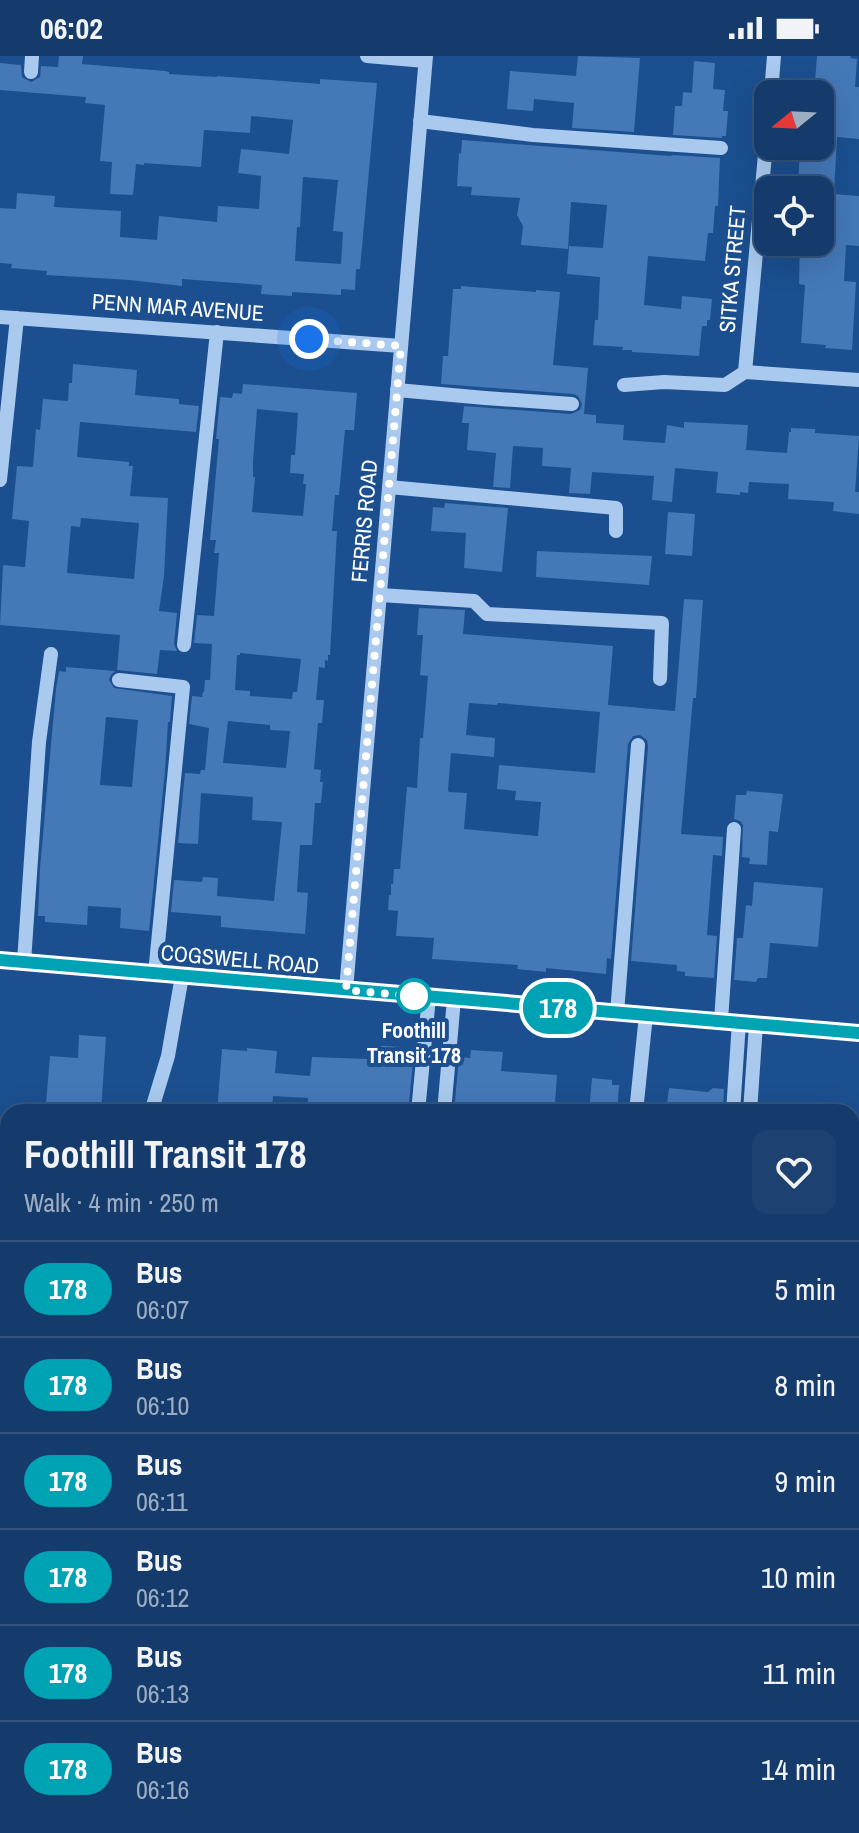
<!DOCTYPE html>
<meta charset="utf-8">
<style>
body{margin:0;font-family:"Archivo Narrow",sans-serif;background:#1d4271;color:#f1f3f6;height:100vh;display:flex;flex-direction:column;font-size:30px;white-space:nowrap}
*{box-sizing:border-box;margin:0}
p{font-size:26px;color:#9dadc1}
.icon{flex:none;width:44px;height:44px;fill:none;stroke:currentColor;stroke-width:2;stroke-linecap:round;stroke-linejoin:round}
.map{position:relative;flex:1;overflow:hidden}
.side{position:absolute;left:0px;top:1048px;width:860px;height:730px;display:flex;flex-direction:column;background:#143b6b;border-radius:24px 24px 0 0;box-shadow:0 8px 32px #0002,0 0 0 2px #33557e}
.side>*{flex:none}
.badge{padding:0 16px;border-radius:26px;font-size:28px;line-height:52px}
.needle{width:52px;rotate:252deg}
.controls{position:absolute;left:754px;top:24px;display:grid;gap:16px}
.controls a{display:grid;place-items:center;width:80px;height:80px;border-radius:16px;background:#143b6b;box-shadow:0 8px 32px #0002,0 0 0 2px #33557e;font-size:40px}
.you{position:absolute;width:40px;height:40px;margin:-20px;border:6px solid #fff;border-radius:50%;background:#1a73e8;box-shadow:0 0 0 12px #1a73e833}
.map>.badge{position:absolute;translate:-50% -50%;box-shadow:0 0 0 4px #fff}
.round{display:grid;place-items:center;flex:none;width:84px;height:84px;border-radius:16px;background:#1d4271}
.summary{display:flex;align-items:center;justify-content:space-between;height:136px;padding:0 24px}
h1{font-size:38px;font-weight:800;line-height:60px}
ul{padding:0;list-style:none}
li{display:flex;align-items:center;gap:24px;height:96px;padding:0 24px;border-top:2px solid #33557e}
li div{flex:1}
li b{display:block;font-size:30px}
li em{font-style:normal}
li .badge{min-width:88px;font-weight:700;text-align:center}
.status{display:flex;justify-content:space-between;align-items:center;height:56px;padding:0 40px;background:#143b6b;direction:ltr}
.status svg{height:22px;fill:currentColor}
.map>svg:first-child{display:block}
.building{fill:#4478b7;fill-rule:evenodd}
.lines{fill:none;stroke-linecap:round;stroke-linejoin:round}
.minor{stroke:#a9c9ee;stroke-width:14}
.line-casing{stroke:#fff;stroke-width:18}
.line{stroke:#00a3b4;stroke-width:12}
.walk{stroke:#fff;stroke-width:8;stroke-dasharray:0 14.4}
.stop-dot{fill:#fff;stroke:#00a3b4;stroke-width:4}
.labels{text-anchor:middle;stroke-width:8;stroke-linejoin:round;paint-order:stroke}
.street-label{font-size:22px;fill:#fff;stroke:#1b4f8f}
.stop-label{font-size:22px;font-weight:bold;fill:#fff;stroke:#1b4f8f}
</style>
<div class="status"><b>06:02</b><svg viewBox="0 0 49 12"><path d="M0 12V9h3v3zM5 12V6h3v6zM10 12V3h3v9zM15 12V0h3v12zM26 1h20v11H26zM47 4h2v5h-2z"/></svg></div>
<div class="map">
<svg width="859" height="1777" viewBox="0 0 859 1777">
<rect width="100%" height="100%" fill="#1b4f8f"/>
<path class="building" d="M59 0H83L82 8 165 15 169 16V18L217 21V20L320 28V23L377 27 360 213H356L355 234 341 233V239L292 236V240L261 238 262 229 182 223V230L130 224 46 219 47 215 11 212 12 208 0 207V152L16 153 17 137 55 140 54 151 121 155 120 181 157 184 159 160 217 166 218 150 259 153 261 120 238 117 241 93 289 98 293 64 251 60 250 77 204 74 201 111 144 107V109L136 108 133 139 110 138 112 106 100 105 105 49 85 47 86 41 0 34V7L21 9 22 21 31 26 40 21 41 10 58 11ZM303 121 338 124 333 175 343 176 341 208 295 205 297 171H300Z
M578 0 640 2 634 76 572 72 574 47 534 43 533 55 507 53 510 15 576 20Z
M817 0H851L850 2 857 3 855 31H859V83L837 81 834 136H820V134H798L800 90H820V38H814Z
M694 5 715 7 713 33 725 34 723 55H728L726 80H722V82L673 79 675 50H682L683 36 692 37Z
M462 84 671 100 672 99 720 102 718 150H715L713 177H708L705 205 648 200 644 249 681 253 682 240 712 243 710 264H707V270H702L699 300 632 296V294H622L623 291 593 289 595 264H598L600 221 567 218 569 190 603 192 607 149 571 146 568 193 521 189 523 170 517 159 520 142 471 139 472 131 457 130 459 97 461 98Z
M820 137 859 140V190L846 189 844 225 856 226 852 294 825 292 826 289 801 287 805 229 799 228 800 186H820Z
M461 230 536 236V234L560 236 553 309 588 312 584 358 596 359V367L624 369 623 384 665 387 667 369 684 372V366L748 369 746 394 787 397 789 376H791V372L815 373V377L859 380 855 436H859V458L833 455 834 446 788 443 789 428 749 426 748 437 740 436V439L716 437 718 416 675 412 672 446 652 444 654 420 592 416 590 438 569 437 571 412 542 410 543 392 513 390 510 432 493 431 496 397 467 394 469 367H462L464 350 571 358 580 354 582 348 578 340 573 338 441 328 443 300H448L453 233H461Z
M73 308 137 314 135 339 179 343V348L199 350 196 376 80 366 77 401 129 406V410H133L130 440 168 442 164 520 159 555 177 557 174 588 177 595 160 594 157 618 117 614 120 579 0 569 3 509 25 511 29 465 12 463 17 410 33 411 36 373 40 374 43 343 68 345 69 327H72ZM81 462 139 467 134 523 67 517 71 470 80 471Z
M243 328 357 337 354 374H345L339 439H335L332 475H337L330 599H328V605L325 604V612L319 611 316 644H324L322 667H318L314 713 321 714 320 726H323L321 747H315L312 789H300L297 836 308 837 305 878 221 871V860L171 856 174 824 202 826 203 821 218 822 217 840 274 845 282 766 252 764 253 741 201 737 198 788 178 787 185 717 200 718 201 714H205L209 672 189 668 192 640 202 641 203 636H204L205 624H210L212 588 194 587 197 559 214 560 219 497H214L216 484H210L219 383H216L220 341 232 342 233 337 242 338ZM257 353 298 357 295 399H291L290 417 304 418 303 428H306L303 460 252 456 255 421H253V406ZM240 597 301 603 297 636H293L292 643 250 640V635L235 634 237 599H240ZM228 665 270 669V674L290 675 286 712 223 707Z
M445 447 508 452 502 516 464 512 466 477 431 475 433 451 444 452Z
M668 456 695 458 692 500 665 498Z
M537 495 652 500 649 529 536 521Z
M684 543 703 544 696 642H693L681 778 723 781 722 800 713 799 707 879 717 880 714 922 685 920V916L677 915V909L631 905 648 690 647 684 640 679 633 680 628 688 611 903 607 902 606 918 546 912V916L517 913 518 909 432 903 434 882 396 880 398 855 388 854 389 839H391V828H393L394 813H400L407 731 417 732 420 682H423L428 620 420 619 423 579H417L419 552 465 554 463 578 613 590 608 649 675 655ZM469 647 497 649 498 647 600 656 595 717 499 709 497 733 516 735 515 744 541 746 538 780 464 773 467 737 449 736 448 734 451 697 494 701 495 682 466 679Z
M66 611 115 615 111 619 109 624 114 632 172 640 170 666H168L165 715 149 875 120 872 121 852 88 850 87 869 45 866V860H38L40 812 56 633 59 615 66 616ZM106 661 138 664 132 731 100 729Z
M747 735 783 738 778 776 769 775 767 809 749 808 750 802 742 801 743 769 740 765 734 763 736 739H746Z
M754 826 823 832 818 891 770 887 767 922H758L756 926 734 924 737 882H743L746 849 752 850Z
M79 979 106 981 101 1056 78 1055 79 1050 46 1048 50 1000 78 1002Z
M369 989 402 991 401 996 414 997 408 1056H364L328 1053V1056H307L308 1042 273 1040 272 1056H217L222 993 247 995V992L277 995 275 1017 310 1020 312 1001 368 1003Z
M471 994 503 996 501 1015 557 1019 555 1047 553 1048H548L547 1055 498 1051V1056H454L459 1001 470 1002Z
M592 1022 612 1024V1029H619L617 1056H589Z
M669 1032 708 1036 713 1032 724 1033 723 1056H666Z"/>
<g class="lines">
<path class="minor" d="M367 0 425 5
M31 16 32 0
M771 38 774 0
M420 65 533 79 721 92
M0 261 401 290
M745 316 768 66
M624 329 664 326 725 329 745 316 859 324
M397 334 485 342 572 348
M0 424 17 262
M389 431 616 452V475
M380 539 474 545 487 558 662 567 660 623
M184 589 217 276
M119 624 183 631 155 918
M0 904 859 977
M24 906 39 686 51 598
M346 934 426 0
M617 957 638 689
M721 965 734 773
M151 1056 168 1000 182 920
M418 1056 429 941
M444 1056 454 943
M636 1056 646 959
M733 1056 739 966
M750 1056 756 968
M0 1367 8 1371
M0 1543 8 1517
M852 1548 859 1549
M515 1777 516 1770"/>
</g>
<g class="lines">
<g class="line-casing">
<path id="line" d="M0 904 859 977"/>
</g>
<use href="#line" class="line"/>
<path class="walk" d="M309 283 401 290 346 934 414 940"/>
</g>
<circle class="stop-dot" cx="414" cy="940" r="16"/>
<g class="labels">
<g class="street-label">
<text transform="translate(732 213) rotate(-85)" y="8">SITKA STREET</text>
<text transform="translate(178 251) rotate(4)" y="8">PENN MAR AVENUE</text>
<text transform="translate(364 465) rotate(-85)" y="8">FERRIS ROAD</text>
<text transform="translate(240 903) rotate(5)" y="8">COGSWELL ROAD</text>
</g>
<g class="stop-label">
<text x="414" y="982">Foothill<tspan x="414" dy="25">Transit 178</tspan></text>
</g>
</g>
</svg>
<div class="controls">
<a><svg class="needle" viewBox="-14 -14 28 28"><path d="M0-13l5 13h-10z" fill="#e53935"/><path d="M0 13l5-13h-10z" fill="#9dadc1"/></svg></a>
<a><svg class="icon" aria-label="locate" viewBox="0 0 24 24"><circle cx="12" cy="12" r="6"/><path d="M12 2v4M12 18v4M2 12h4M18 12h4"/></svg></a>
</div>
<div class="you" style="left:309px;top:283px"></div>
<b class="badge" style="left:558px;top:952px;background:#00a3b4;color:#fff">178</b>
<section class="side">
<div class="summary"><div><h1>Foothill Transit 178</h1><p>Walk · 4 min · 250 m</p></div><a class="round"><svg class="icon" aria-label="heart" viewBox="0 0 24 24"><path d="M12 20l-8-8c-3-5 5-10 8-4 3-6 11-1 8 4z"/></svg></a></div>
<ul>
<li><span class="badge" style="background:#00a3b4;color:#fff">178</span><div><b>Bus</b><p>06:07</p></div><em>5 min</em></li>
<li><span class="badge" style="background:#00a3b4;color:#fff">178</span><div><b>Bus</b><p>06:10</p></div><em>8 min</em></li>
<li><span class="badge" style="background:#00a3b4;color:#fff">178</span><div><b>Bus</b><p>06:11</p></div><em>9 min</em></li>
<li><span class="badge" style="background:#00a3b4;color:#fff">178</span><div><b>Bus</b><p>06:12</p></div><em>10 min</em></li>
<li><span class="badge" style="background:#00a3b4;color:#fff">178</span><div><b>Bus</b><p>06:13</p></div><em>11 min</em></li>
<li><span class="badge" style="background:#00a3b4;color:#fff">178</span><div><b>Bus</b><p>06:16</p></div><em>14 min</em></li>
</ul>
</section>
</div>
